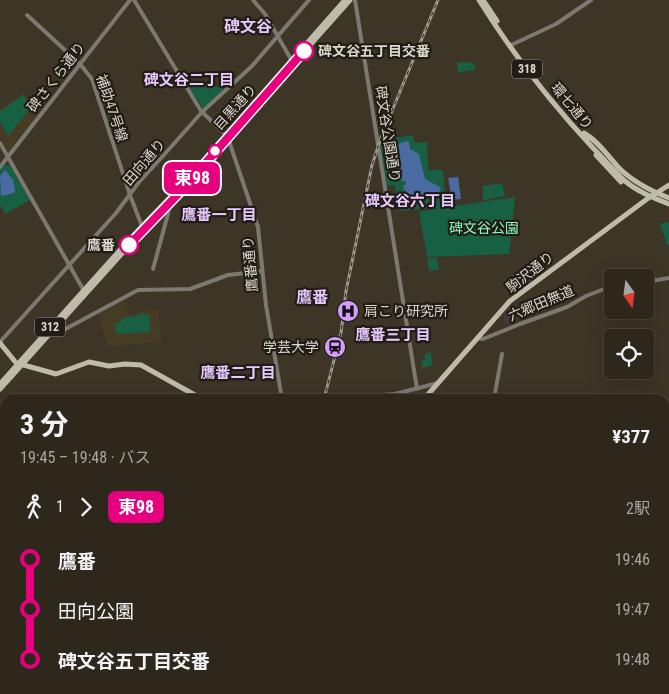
<!DOCTYPE html>
<html lang="ja">
<meta charset="utf-8">
<style>
body{margin:0;font-family:"Roboto Condensed","Noto Sans JP",sans-serif;background:#3a3429;color:#f1f3f6;height:100vh;display:flex;flex-direction:column;font-size:19px;white-space:nowrap}
*{box-sizing:border-box;margin:0}
p{font-size:16px;color:#a7a6a3}
.icon{flex:none;width:28px;height:28px;fill:none;stroke:currentColor;stroke-width:2;stroke-linecap:round;stroke-linejoin:round}
.map{position:relative;flex:1;overflow:hidden}
.panel{position:absolute;left:0px;top:394px;width:670px;height:301px;display:flex;flex-direction:column;background:#2e281c;border-radius:15px 15px 0 0;box-shadow:0 5px 20px #0002,0 0 0 1px #49443b}
.panel>*{flex:none}
.badge{padding:0 10px;border-radius:8px;font-size:18px;line-height:32px}
.needle{width:32px;rotate:166deg}
.controls{position:absolute;left:604px;top:269px;display:grid;gap:10px}
.controls a{display:grid;place-items:center;width:50px;height:50px;border-radius:5px;background:#2e281c;box-shadow:0 5px 20px #0002,0 0 0 1px #49443b;font-size:25px}
.map>.badge{position:absolute;translate:-50% -50%;box-shadow:0 0 0 2px #fff}
.legs{display:flex;align-items:center;gap:8px;height:55px;padding:0 20px;font-size:16px}
.legs p{margin-inline-start:auto}
.headline{display:flex;align-items:center;justify-content:space-between;height:85px;padding:0 20px}
h1{font-size:28px;font-weight:700;line-height:38px}
ul{padding:0 20px;list-style:none}
li{display:flex;align-items:center;gap:18px;height:50px;font-size:19px}
li i{display:grid;place-items:center;width:8px;height:100%;margin:0 6px;background:currentColor}
li i::after{content:'';width:12px;height:12px;margin:-6px;border:4px solid;border-radius:50%;background:#2e281c}
li p{margin-inline-start:auto}
li:first-child i{background:linear-gradient(#0000 50%,currentColor 0)}
li:last-child i{background:linear-gradient(currentColor 50%,#0000 0)}
.map>svg:first-child{display:block}
.commercial{fill:#473947}
.built{fill:#463c24}
.green{fill:#176043}
.water{fill:#4a6aa2}
.lines{fill:none;stroke-linecap:round;stroke-linejoin:round}
.minor{stroke:#7b7971;stroke-width:4}
.major{stroke:#bfbba9;stroke-width:5}
.rail-casing{stroke:#9f998d;stroke-width:3}
.rail{stroke:#211d16;stroke-width:1;stroke-dasharray:4;stroke-linecap:butt}
.line-1-casing{stroke:#fff;stroke-width:11}
.line-1{stroke:#e6007e;stroke-width:8}
.stop-1-dot{fill:#fff;stroke:#e6007e;stroke-width:2.5}
.labels{text-anchor:middle;stroke-width:4.5;stroke-linejoin:round;paint-order:stroke}
.shield{fill:#211d16;stroke:#a49f96;stroke-width:1}
.shield-label{font-size:12px;font-weight:bold;fill:#dcd7cd}
.stop-label{font-size:14px;font-weight:bold;fill:#dcd7cd;stroke:#211d16;text-anchor:start}
.street-label{font-size:14px;fill:#dcd7cd;stroke:#211d16}
.park-label{font-size:14px;fill:#8af9c4;stroke:#211d16}
.poi-label{font-size:14px;fill:#dcd7cd;stroke:#211d16;text-anchor:start}
.neighbourhood-label{font-size:15px;font-weight:bold;fill:#e8c9fe;stroke:#211d16}
.quarter-label{font-size:16px;font-weight:bold;fill:#e8c9fe;stroke:#211d16}
</style>
<div class="map">
<svg width="669" height="694" viewBox="0 0 669 694">
<rect width="100%" height="100%" fill="#3d3525"/>
<path class="commercial" d="M510 307H511V323H504L505 312Z"/>
<path class="built" d="M23 93H24L38 116 9 152 0 137V109Z
M124 300 130 315 140 312 158 309 161 342 108 347 98 314Z
M665 504 669 506V570L665 568Z
M51 690H98V694H51Z"/>
<path class="green" d="M457 62 474 63 475 70 458 72Z
M199 80 224 89 203 108 188 87Z
M23 95 31 107 8 136 0 122V111Z
M413 135 414 143 427 142 428 170H443L446 207 515 197 509 254 427 257 419 212 438 208 399 211 395 185 387 186 379 150 384 140Z
M4 165H10L30 200 5 214 0 205V170Z
M502 183 505 196 483 200V186Z
M666 222 669 223V245H667L660 224Z
M427 258H437L439 270 429 271Z
M149 314 150 332 116 334 115 323 121 322V319L138 315Z
M431 352 432 365 423 368 421 361 425 360 424 355Z"/>
<path class="water" d="M406 141 409 142 410 149 419 154 425 179 440 187 441 190 439 192H437V195L429 198 419 196 416 198 406 196 403 186 406 184V182L401 180 385 156 398 144Z
M5 170 13 180 15 190 14 193 1 196 0 176Z
M458 177 461 199 452 200 448 178Z"/>
<g class="lines">
<path class="minor" d="M134 0 201 111 223 132 229 141 258 227 266 305 282 399
M253 0 265 14 292 61
M355 0 417 389
M27 15 80 64 92 79 130 195 143 229
M509 46 556 24 591 0
M0 143 84 291
M0 167 130 0
M153 269 168 214 169 208 167 206
M645 282 669 278
M48 335 56 334 138 290 190 289 228 275 262 271
M478 338 483 339 520 324 567 307 586 296 612 286
M0 342 116 213 139 182 163 156 202 112 252 66 309 0
M331 399 395 394 438 383
M494 399 502 354
M665 476 669 468
M665 609 669 610
M0 651 5 642
M0 656 5 659
M355 690 356 694
M123 694V690
M424 694V690
M560 694 562 690"/>
<path class="major" d="M479 0C512 53 551 103 593 148 604 159 614 171 625 181 638 192 654 198 669 204
M483 0 497 21
M584 133C598 141 608 156 619 168 633 182 651 191 669 198
M596 155 621 182
M0 343 17 364H20L56 374 89 362 109 366 125 364 141 365 202 399
M0 384 129 240 181 186 345 0
M0 389 135 239 182 189 350 0
M424 399 510 301 647 199 669 185
M432 690 437 694
M154 694 158 690"/>
<g class="rail-casing">
<path id="rail" d="M324 399 341 333 346 291 372 165 382 135 438 0
M256 694 257 690"/>
</g>
<use href="#rail" class="rail"/>
</g>
<g class="lines">
<g class="line-1-casing">
<path id="line-1" d="M129 245 182 190 304 51"/>
</g>
<use href="#line-1" class="line-1"/>
</g>
<defs>
<g id="hospital-disc" transform="scale(1.125)"><circle r="9.5" fill="#d59cfb" stroke="#211d16"/><path d="M-5-5h3v3.5h4V-5h3V5h-3V1.5h-4V5h-3Z" fill="#111"/></g>
<g id="station-disc" transform="scale(1.125)"><circle r="9.5" fill="#d59cfb" stroke="#211d16"/><path d="M-3-6H3Q5-6 5-4V2Q5 4 3 4L4.5 6H3L1.5 4h-3L-3 6H-4.5L-3 4Q-5 4-5 2V-4Q-5-6-3-6ZM-3.5-4v3h7v-3ZM-3.5 1v1.5H-2V1ZM2 1v1.5H3.5V1Z" fill="#111"/></g>
</defs>
<g fill-rule="evenodd">
<use href="#hospital-disc" x="348" y="311"/>
<use href="#station-disc" x="335" y="347"/>
</g>
<g class="stop-1-dot">
<circle cx="304" cy="51" r="9"/>
<circle cx="215" cy="151" r="6"/>
<circle cx="129" cy="245" r="9"/>
</g>
<g class="labels">
<g class="shield">
<rect x="512" y="59.5" width="30" height="19" rx="4"/>
<rect x="35" y="317.5" width="30" height="19" rx="4"/>
</g>
<g class="shield-label">
<text x="527" y="73">318</text>
<text x="50" y="331">312</text>
</g>
<g class="stop-label">
<text x="318" y="56">碑文谷五丁目交番</text>
<text x="115" y="250" text-anchor="end">鷹番</text>
</g>
<g class="street-label">
<text transform="translate(56 77) rotate(-52)" y="5">碑さくら通り</text>
<text transform="translate(572 106) rotate(50)" y="5">環七通り</text>
<text transform="translate(235 107) rotate(-48)" y="5">目黒通り</text>
<text transform="translate(112 108) rotate(71)" y="5">補助47号線</text>
<text transform="translate(388 134) rotate(81)" y="5">碑文谷公園通り</text>
<text transform="translate(144 162) rotate(-49)" y="5">田向通り</text>
<text transform="translate(250 264) rotate(-95)" y="5">鷹番通り</text>
<text transform="translate(530 272) rotate(-38)" y="5">駒沢通り</text>
<text transform="translate(541 303) rotate(-23)" y="5">六郷田無道</text>
</g>
<g class="park-label">
<text x="484" y="233">碑文谷公園</text>
</g>
<g class="poi-label">
<text x="364" y="316">肩こり研究所</text>
<text x="319" y="352" text-anchor="end">学芸大学</text>
</g>
<g class="neighbourhood-label">
<text x="189" y="85">碑文谷二丁目</text>
<text x="410" y="206">碑文谷六丁目</text>
<text x="219" y="220">鷹番一丁目</text>
<text x="393" y="340">鷹番三丁目</text>
<text x="238" y="378">鷹番二丁目</text>
</g>
<g class="quarter-label">
<text x="248" y="32">碑文谷</text>
<text x="312" y="303">鷹番</text>
</g>
</g>
</svg>
<div class="controls">
<a><svg class="needle" viewBox="-14 -14 28 28"><path d="M0-13l5 13h-10z" fill="#e53935"/><path d="M0 13l5-13h-10z" fill="#a7a6a3"/></svg></a>
<a><svg class="icon" aria-label="locate" viewBox="0 0 24 24"><circle cx="12" cy="12" r="6"/><path d="M12 2v4M12 18v4M2 12h4M18 12h4"/></svg></a>
</div>
<b class="badge" style="left:192px;top:178px;background:#e6007e;color:#fff">東98</b>
<section class="panel">
<div class="headline"><div><h1>3 分</h1><p>19:45 – 19:48 · バス</p></div><b>¥377</b></div>
<div class="legs"><svg class="icon" aria-label="walk" viewBox="0 0 24 24"><circle cx="13" cy="4" r="2"/><path d="M13 8l-2 6 4 7M11 14l-3 7M7 12l3-4h3l4 4"/></svg>1<svg class="icon" aria-label="forward" viewBox="0 0 24 24"><path d="M9 5l7 7-7 7"/></svg><b class="badge" style="background:#e6007e;color:#fff">東98</b><p>2駅</p></div>
<ul>
<li><i style="color:#e6007e"></i><b>鷹番</b><p>19:46</p></li>
<li><i style="color:#e6007e"></i><span>田向公園</span><p>19:47</p></li>
<li><i style="color:#e6007e"></i><b>碑文谷五丁目交番</b><p>19:48</p></li>
</ul>
</section>
</div>
